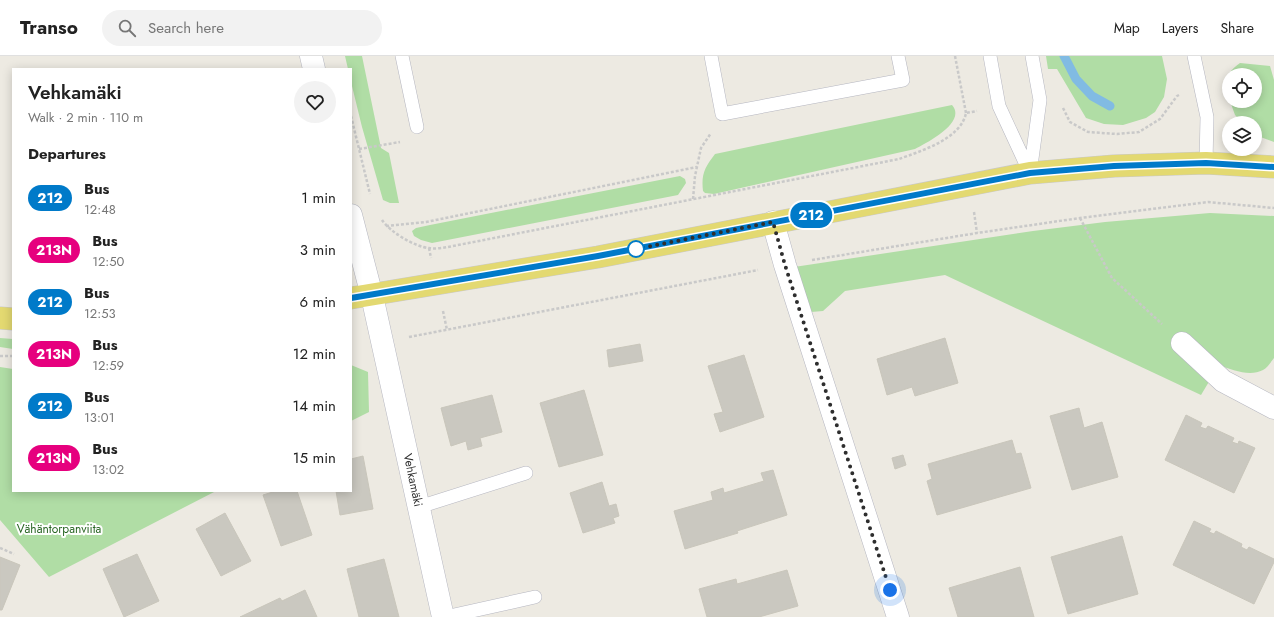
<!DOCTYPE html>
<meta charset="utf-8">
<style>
body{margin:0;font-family:Jost,sans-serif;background:#f2f2f2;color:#222;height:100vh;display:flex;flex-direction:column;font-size:15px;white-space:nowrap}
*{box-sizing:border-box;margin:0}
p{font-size:13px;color:#767676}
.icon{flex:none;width:22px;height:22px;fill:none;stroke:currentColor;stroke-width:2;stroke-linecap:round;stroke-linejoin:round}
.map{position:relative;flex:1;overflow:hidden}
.panel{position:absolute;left:12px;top:12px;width:340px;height:424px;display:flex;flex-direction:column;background:#fff;border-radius:0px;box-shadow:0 2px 10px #0003}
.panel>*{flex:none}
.badge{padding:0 8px;border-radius:13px;font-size:14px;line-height:26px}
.fabs{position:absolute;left:1222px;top:12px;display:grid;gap:8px}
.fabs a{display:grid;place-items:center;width:40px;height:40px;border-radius:50%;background:#fff;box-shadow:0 2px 10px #0003;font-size:20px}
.you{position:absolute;width:20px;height:20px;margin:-10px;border:3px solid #fff;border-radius:50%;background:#1a73e8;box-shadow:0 0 0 6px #1a73e833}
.map>.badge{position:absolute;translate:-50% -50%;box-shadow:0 0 0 2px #fff}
h2{padding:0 16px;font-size:15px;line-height:36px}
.round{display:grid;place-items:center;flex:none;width:42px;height:42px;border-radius:21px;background:#f2f2f2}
.head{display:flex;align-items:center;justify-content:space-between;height:68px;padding:0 16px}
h1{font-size:19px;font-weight:600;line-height:30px}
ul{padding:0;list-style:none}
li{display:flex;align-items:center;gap:12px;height:52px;padding:0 16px}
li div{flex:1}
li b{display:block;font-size:15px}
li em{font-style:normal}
li .badge{min-width:44px;font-weight:700;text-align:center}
header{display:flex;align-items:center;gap:24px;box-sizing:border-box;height:56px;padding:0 20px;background:#fff;border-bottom:1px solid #e0e0e0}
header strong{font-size:19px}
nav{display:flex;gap:22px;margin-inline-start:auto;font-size:14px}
.search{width:280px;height:36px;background:#f2f2f2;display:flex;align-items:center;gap:10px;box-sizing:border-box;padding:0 14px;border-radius:22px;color:#767676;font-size:15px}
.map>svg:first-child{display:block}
.green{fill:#b0dda5}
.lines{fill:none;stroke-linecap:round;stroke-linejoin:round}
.stream{stroke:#81bbe3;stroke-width:9}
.building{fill:#cac8c0;stroke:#c9c6bb}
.service-casing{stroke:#b5b6c0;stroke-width:14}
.minor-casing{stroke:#b5b6c0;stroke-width:23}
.primary-casing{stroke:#c9c9c9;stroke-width:23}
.path{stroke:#c9c9c9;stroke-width:2.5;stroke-dasharray:3 2;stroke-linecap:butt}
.service{stroke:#fff;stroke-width:13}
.minor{stroke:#fff;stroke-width:22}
.primary{stroke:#e3d971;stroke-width:22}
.line-casing{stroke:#fff;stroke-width:9}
.line{stroke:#007ac9;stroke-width:6}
.walk{stroke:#2e2e2e;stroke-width:4;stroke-dasharray:0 7.2}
.stop-dot{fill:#fff;stroke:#007ac9;stroke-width:2}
.labels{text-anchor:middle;stroke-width:4;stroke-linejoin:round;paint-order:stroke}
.street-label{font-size:12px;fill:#2e2e2e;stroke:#fff}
.park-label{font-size:12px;fill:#286523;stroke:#fff}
</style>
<header>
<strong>Transo</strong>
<div class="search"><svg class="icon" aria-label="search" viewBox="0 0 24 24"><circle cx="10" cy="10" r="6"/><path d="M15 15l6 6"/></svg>Search here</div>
<nav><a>Map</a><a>Layers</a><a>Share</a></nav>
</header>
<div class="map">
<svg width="1274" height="561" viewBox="0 0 1274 561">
<rect width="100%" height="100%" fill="#edeae2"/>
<path class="green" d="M345 0H362L381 92 389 97 399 147H390L383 144 362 71 351 26V13H348Z
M1046 0H1162L1167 23 1164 41 1155 56 1146 62 1123 69 1104 68 1086 62 1057 13H1048Z
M1240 7 1270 10 1274 24V86L1255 79V67H1243L1235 59 1230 45H1255V19H1229V42C1223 25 1226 17 1240 7Z
M952 49C967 66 928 86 915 93L714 138 705 137 703 135C701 118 705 111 715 98Z
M680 120 685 123 686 127 678 139 432 187 421 184 414 180 412 175 416 172 430 169Z
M1210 157 1274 160V302C1271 306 1267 312 1263 314 1250 321 1232 314 1219 309L1201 339 945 219 845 235 823 255 811 256 794 211 1033 175 1105 166Z
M0 282 13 283V293L0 291Z
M351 309 368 316 369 356 351 365Z
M0 311 13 313V435H216L49 521 0 464Z"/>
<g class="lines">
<path class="stream" d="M1064 0 1076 23 1092 40 1110 50"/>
</g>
<path class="building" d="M945 282 958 327 915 340 912 331 887 339 877 303Z
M640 288 643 305 609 311 607 294Z
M744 299 764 361 720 376 714 358 723 356 708 310Z
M584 334 603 399 559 411 540 347Z
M492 339 502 376 480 382 482 390 468 394 466 385 451 390 441 352Z
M1079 352 1084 372 1102 366 1118 421 1072 434 1050 360Z
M1186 359 1202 367 1200 371 1206 373 1208 370 1234 382 1232 386 1238 388 1239 385 1255 392 1234 437 1165 404Z
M1012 384 1016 398 1021 397 1031 432 937 459 927 425 932 423 928 408Z
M903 399 906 409 895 413 892 402Z
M363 400 373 453 340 459 336 435H351V403Z
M773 414 787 459 737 475 738 477 685 493 674 455 713 444 711 436 723 432 724 437 764 425 761 417Z
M602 426 609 450 616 448 619 460 613 462 615 467 583 477 570 437Z
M276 435H297L312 479 281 490 263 439Z
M225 457 251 505 221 520 196 473Z
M1194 465 1211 473 1209 476 1214 478 1216 475 1242 488 1241 491 1247 494 1249 491 1274 503V506L1254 548 1173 509Z
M1122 480 1138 538 1068 558 1051 501Z
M137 498 159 545 124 561 103 513Z
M0 501 20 509 2 554H0Z
M384 503 399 561H359L347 513Z
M1020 511 1034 561H958L949 532Z
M787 514 798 550 759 561H707L699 533 736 523 737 528Z
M305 534 317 561H240L280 542 282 545Z"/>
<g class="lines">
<g class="service-casing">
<path id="service" d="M402 0 417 71
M711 0 722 58 903 24 898 0
M990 0 999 50 1030 117
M1194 0 1207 61 1206 107
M1030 117 1040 44 1032 0
M419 451 526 417
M445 561 535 541"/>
</g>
<g class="minor-casing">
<path id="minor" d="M311 0 314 13
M351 159 372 240 443 561
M773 166 785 209 898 561
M1182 287 1223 325 1274 352"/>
</g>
<g class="primary-casing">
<path id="primary" d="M351 242 598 201 1030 117 1114 110 1206 107 1274 111
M0 262 13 263"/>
</g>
<path class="path" d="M955 0 966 57
M1063 52 1070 66 1088 76 1117 78 1139 76 1160 63 1177 40 1179 39
M351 60 370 138
M359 93 400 86
M693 143 695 120 701 92 711 77
M974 156 977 177
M1080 162 1112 222 1162 268
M382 164C390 176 415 191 429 192 435 193 442 192 448 191L899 103C921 95 961 83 966 57L977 55
M386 170 426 166 697 111
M429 192 431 202
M812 204 977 177 1080 162 1208 146 1274 152
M443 255 447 274
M409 281 758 214
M0 300H13
M0 492 14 498"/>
<use href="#service" class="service"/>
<use href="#minor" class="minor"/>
<use href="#primary" class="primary"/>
</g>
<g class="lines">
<g class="line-casing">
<path id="line" d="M351 242 598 200 1030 117 1114 110 1206 107 1274 111"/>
</g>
<use href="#line" class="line"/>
<path class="walk" d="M636 193 773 166 785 209 890 534"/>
</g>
<circle class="stop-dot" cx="636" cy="193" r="8"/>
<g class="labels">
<g class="street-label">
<text transform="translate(413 424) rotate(78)" y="4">Vehkamäki</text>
</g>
<g class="park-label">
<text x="59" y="477">Vähäntorpanviita</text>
</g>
</g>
</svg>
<div class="fabs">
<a><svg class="icon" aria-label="locate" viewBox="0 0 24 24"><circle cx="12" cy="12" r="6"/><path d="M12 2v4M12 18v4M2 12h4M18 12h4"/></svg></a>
<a><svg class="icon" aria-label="layers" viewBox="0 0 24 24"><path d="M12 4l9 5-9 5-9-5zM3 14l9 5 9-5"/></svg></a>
</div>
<div class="you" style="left:890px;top:534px"></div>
<b class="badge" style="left:811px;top:159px;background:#007ac9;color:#fff">212</b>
<section class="panel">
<div class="head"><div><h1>Vehkamäki</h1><p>Walk · 2 min · 110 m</p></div><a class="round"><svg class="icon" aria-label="heart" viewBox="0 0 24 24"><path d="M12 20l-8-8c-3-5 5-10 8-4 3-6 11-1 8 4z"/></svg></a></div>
<h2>Departures</h2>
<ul>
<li><span class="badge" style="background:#007ac9;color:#fff">212</span><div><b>Bus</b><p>12:48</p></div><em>1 min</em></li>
<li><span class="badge" style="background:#e6007e;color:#fff">213N</span><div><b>Bus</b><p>12:50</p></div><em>3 min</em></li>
<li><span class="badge" style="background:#007ac9;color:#fff">212</span><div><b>Bus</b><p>12:53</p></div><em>6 min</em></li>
<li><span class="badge" style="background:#e6007e;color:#fff">213N</span><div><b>Bus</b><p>12:59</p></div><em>12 min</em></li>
<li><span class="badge" style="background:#007ac9;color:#fff">212</span><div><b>Bus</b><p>13:01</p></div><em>14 min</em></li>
<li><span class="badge" style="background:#e6007e;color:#fff">213N</span><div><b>Bus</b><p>13:02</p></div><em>15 min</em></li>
</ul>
</section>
</div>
